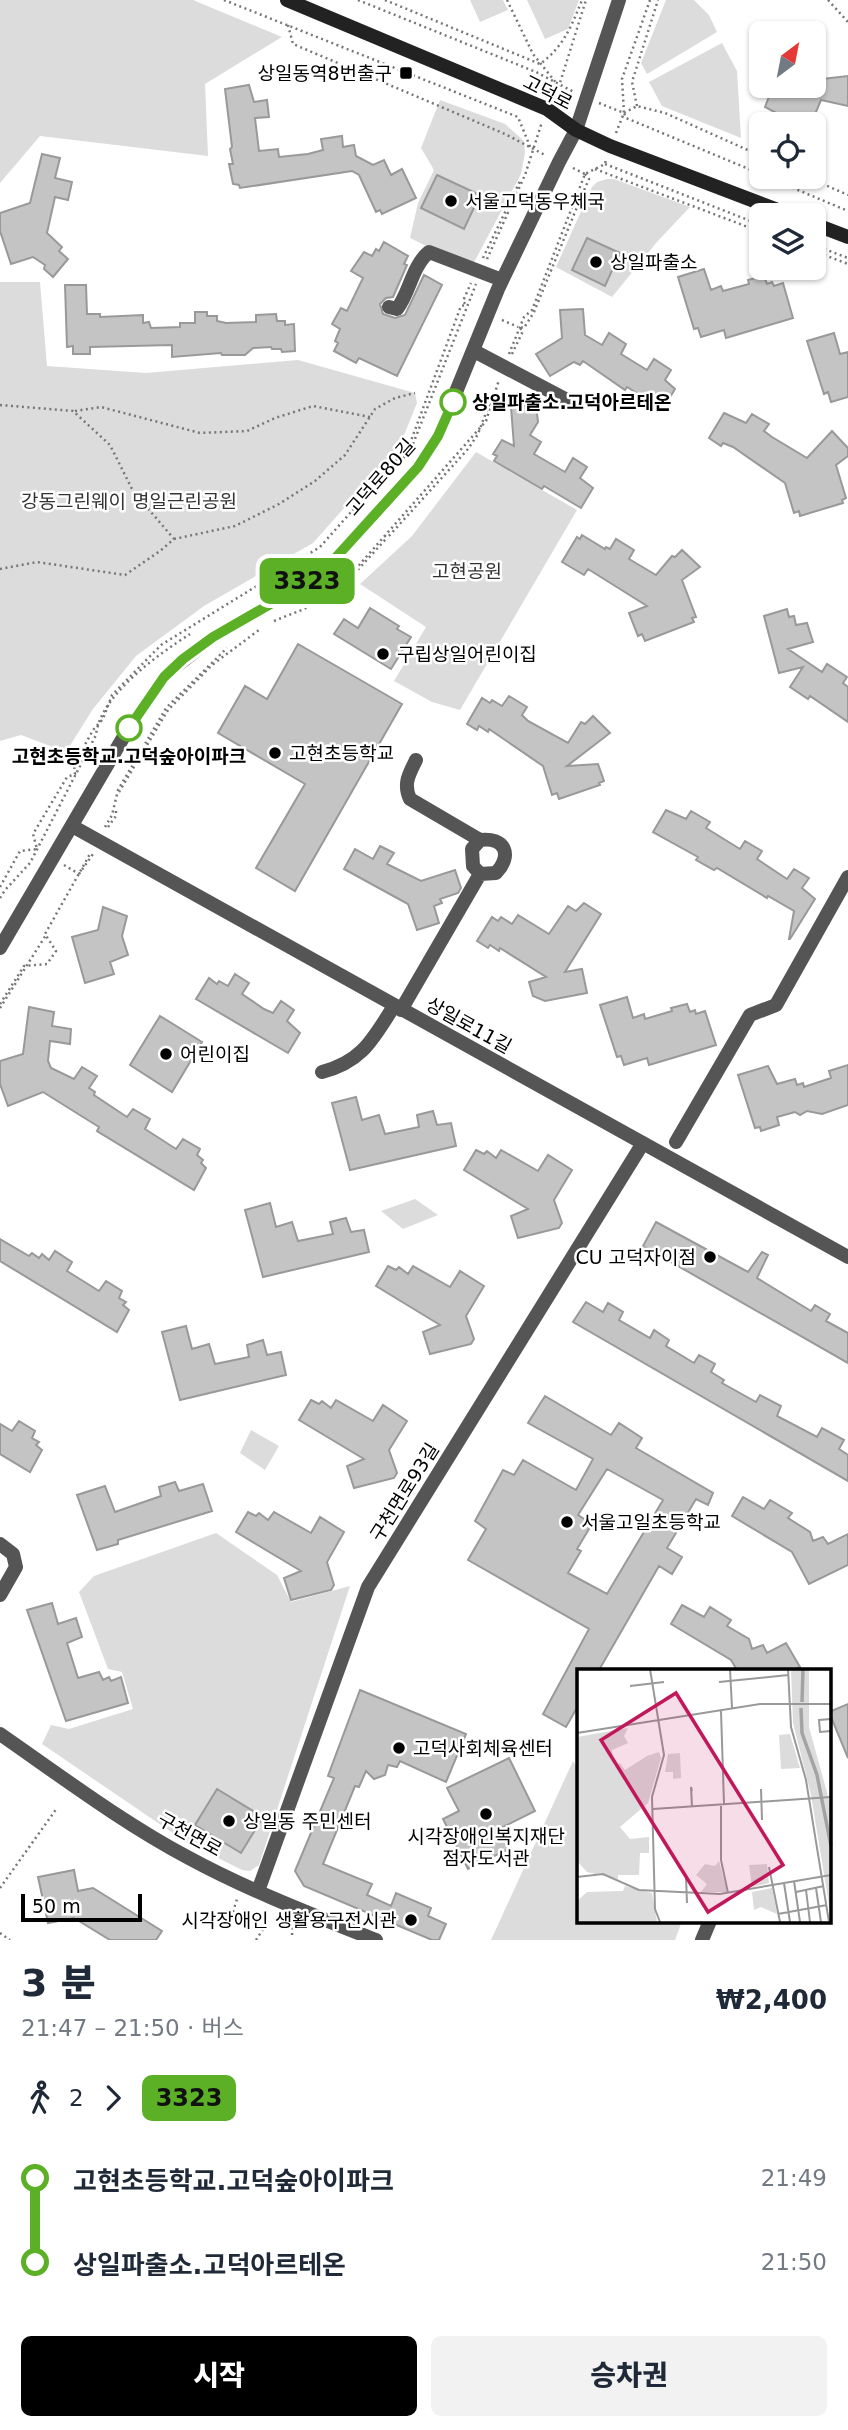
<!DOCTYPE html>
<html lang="ko">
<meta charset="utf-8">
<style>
body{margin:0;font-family:"DejaVu Sans","Noto Sans KR",sans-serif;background:#f2f2f3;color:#1f2937;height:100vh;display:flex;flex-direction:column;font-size:26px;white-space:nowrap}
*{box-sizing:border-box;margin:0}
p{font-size:23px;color:#747a83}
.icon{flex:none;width:38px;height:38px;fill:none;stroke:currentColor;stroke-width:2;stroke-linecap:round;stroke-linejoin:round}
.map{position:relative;height:1940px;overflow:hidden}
.drawer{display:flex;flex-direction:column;background:#fff;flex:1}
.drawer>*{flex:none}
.badge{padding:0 14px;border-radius:10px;font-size:24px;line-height:46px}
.needle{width:46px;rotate:32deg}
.controls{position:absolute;left:749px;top:21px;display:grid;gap:14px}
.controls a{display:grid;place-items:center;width:77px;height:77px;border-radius:10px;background:#fff;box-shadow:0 2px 5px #0004;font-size:35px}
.scale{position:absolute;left:21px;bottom:18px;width:121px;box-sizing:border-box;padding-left:7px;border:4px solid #000;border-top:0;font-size:19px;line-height:24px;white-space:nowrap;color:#000;-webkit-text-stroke:5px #fff;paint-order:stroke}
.map>.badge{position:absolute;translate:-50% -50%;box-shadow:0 0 0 4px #fff}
.legs{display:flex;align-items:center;gap:10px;height:77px;padding:0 21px;font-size:23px}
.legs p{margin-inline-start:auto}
.headline{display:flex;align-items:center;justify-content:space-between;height:119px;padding:0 21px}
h1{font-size:38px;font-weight:800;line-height:52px}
.primary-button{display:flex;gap:14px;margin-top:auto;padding:14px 21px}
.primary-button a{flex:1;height:80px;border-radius:10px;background:#000;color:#fff;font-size:28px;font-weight:800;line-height:80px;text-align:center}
.primary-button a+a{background:#f2f2f3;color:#1f2937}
ul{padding:0 21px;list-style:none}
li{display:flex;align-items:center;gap:24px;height:84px;font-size:26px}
li i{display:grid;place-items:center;width:10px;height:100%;margin:0 9px;background:currentColor}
li i::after{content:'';width:18px;height:18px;margin:-9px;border:5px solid;border-radius:50%;background:#fff}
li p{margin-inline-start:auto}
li:first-child i{background:linear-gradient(#0000 50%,currentColor 0)}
li:last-child i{background:linear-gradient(currentColor 50%,#0000 0)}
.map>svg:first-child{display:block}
.green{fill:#dcdcdc}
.building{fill:#c4c4c4;stroke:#999;stroke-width:2;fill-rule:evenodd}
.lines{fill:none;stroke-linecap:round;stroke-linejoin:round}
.path{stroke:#777;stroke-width:2.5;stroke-dasharray:2 3.5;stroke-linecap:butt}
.street{stroke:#555;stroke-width:14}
.secondary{stroke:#222;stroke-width:14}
.line-1-casing{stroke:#fff;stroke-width:16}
.line-1{stroke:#5bb025;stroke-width:10}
.poi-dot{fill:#000;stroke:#fff;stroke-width:2.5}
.stop-1-dot{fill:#fff;stroke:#5bb025;stroke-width:3.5}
.labels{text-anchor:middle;stroke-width:5;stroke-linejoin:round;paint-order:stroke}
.poi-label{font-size:19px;fill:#000;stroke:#fff;text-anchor:start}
.street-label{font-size:19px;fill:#000;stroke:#fff}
.stop-label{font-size:19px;font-weight:bold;fill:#000;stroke:#fff;text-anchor:start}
.park-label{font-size:19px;fill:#333;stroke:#fff}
.inset-river{fill:none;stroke:#a3a3a3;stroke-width:3.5}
.inset-road{fill:none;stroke:#999;stroke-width:2}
.view{fill:#c2185b;fill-opacity:0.15;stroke:#c2185b;stroke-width:3.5}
.inset-edge{fill:none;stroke:#000;stroke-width:3.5}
</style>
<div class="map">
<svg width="848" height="1940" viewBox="0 0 848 1940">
<rect width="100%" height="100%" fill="#fff"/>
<path class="green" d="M0 0H193L282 37 205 84 208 156 40 136 0 183Z
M470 0H503L508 10 480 22Z
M527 0H579L568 29 545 39Z
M666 0H694L709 15 717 32 647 74 641 63Z
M722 43 737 71 741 138 662 106 649 82Z
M440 100 505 124 524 141 525 153 521 174 471 268 410 238 418 203 434 170 421 148Z
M607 179H614L690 207 657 242 612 297 556 267 592 187 597 182Z
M0 282H40L47 366 146 373 298 360 415 393 417 403 400 445 313 543 204 606 136 656 93 709 66 752 21 735 0 741Z
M476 452 577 510 460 710 432 702 394 681 426 627 360 584 412 536Z
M415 1199 438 1215 403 1229 381 1211Z
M251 1430 279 1446 265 1470 240 1453Z
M216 1533 277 1575 291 1602 350 1586 259 1865 250 1871 242 1870 186 1842 42 1744 51 1725 69 1729 133 1709 122 1672 108 1669 79 1592 94 1576Z
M573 1761 578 1769V1921H682L675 1940H491Z"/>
<path class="building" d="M848 76V106L821 100 811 124H797L765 107 773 86H814V80Z
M249 85 254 102 267 100 269 117 255 118 259 151 278 149 279 157 308 154 323 150 321 139 342 136 343 147 354 145 356 156 373 165 384 160 391 175 402 169 416 198 382 214 380 210 376 212 359 175 352 171 240 188 239 185 233 184 229 164H233L230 149 232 147 225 89Z
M42 154 60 158 55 178 72 182 68 200 55 197 47 233 62 247 59 251 68 259 53 277 44 269 45 265 33 257 11 264 0 231V213L30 203Z
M437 175 480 195 464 229 421 208Z
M587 238 620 253 605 286 572 270Z
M384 242 408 256 404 264 407 265 393 297 386 298 380 304 383 314 395 318 405 315 424 275 442 285 397 376 359 358 356 363 334 351 338 343 335 341 340 329 332 324 341 308 347 311 363 278 351 271 364 252 372 256 376 249 379 251Z
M704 269 711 290 721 286 723 291 749 284 748 280 764 276 767 284 772 282 774 286 783 283 793 318 726 338 724 330 701 337 698 328 694 329 678 277Z
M65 285H86L87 314H100V317L143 315V323L149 322 151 328 180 327V323H195V312H207V316H217V321L226 323 256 322V315L276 314 277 321H285V325L294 324 295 351 282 352 281 349H272L271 347 253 348 245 355H222L221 353 172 357V345L90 347V354H73V346L67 347Z
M583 309 585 335 602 345 609 333 626 344 621 354 647 370 654 359 671 370 665 380 675 389 663 409 627 387 625 390 583 361 580 365 574 362 550 376 536 354 562 338 560 310Z
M834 333 840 354 848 352V397L831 402 828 392 824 394 807 341Z
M536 405 538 422 530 435 541 442 534 454 565 472 573 458 587 467 580 478 593 488 581 508 544 486 542 489 494 461 497 456 493 454 502 440 514 446 511 407Z
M724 413 746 423 752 414 769 424 764 431 772 437 807 458 832 431 848 448V456L836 465 846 498 842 500 843 503 800 516 799 511 794 513 785 483 733 447 723 443 721 446 709 438Z
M582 535 605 549 606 547 610 549 616 539 634 550 629 559 656 575 672 556 675 557 682 550 700 567 682 580 696 617 692 618 694 622 645 641 642 634 638 636 629 613 647 606 588 569 584 575 562 562 577 537 580 539Z
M370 608 399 626 397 629 411 637 391 669 334 634 344 619 358 628Z
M787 609 789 617 794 616 796 625 807 623 813 642 788 649 822 672 827 664 847 677 843 683 848 687V722L810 696 808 699 790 687 803 667 779 673 764 616Z
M298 644 402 704 295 891 256 868 305 784 218 733 245 686 267 699Z
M509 696 527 707 522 715 528 721 568 743 581 722 585 724 593 716 610 733 567 766 598 764 604 781 599 783 600 785 559 799 557 793 552 795 543 766 489 729 488 732 479 726 477 730 467 724 482 698 490 703 492 700 502 706Z
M666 810 686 819 691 811 710 822 706 828 740 849 745 841 762 851 757 859 787 879 794 869 809 878 802 888 815 899 790 939H789L794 911 768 896 767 898 717 868 714 870 696 860 698 857 653 832Z
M380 846 394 853 387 864 421 881 455 870 461 888 458 893 440 899 442 903 434 906 439 923 417 930 408 904 344 869 355 849 373 859Z
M584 903 601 914 565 972 582 969 587 993 545 1001 533 996 529 982 546 977 500 948 499 951 490 945 488 948 477 941 492 917 498 921 501 917 512 924 518 915 549 934 568 906 576 911Z
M103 907 127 916 122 936 128 955 110 962 114 974 85 983 72 937 98 930Z
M235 974 249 983 242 994 264 1009 273 1013 281 1001 294 1010 287 1021 300 1033 288 1053 196 999 209 978 217 984 219 981 228 986Z
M627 997 633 1018 644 1014 645 1019 672 1011 671 1008 687 1004 690 1012 695 1010 696 1014 705 1011 716 1045 649 1065 647 1058 624 1065 621 1056 617 1057 600 1005Z
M29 1007 54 1012 52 1026 71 1029 70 1044 50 1041 48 1061 51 1068 74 1079 82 1067 97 1076 89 1088 95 1092 94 1095 127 1117 133 1109 150 1119 145 1129 176 1149 183 1139 200 1149 197 1155 203 1160 201 1163 206 1168 194 1190 97 1131 99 1127 43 1092 8 1106 0 1084V1061L23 1054Z
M160 1016 202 1042 172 1092 130 1065Z
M848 1065V1105L822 1114 807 1111 800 1115 795 1112 777 1117 779 1125 761 1131 760 1127 755 1128 738 1075 768 1066 777 1084 795 1079 797 1085 803 1083 804 1087 831 1078 829 1071Z
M356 1097 362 1120 379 1115 385 1134 419 1127 417 1115 433 1111 437 1125 451 1123 456 1146 350 1170 332 1103Z
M476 1150 484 1154 487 1151 496 1158 501 1150 538 1171 548 1155 572 1170 554 1200 562 1223 559 1228 518 1238 511 1216 528 1209 464 1170Z
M270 1203 276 1227 292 1222 298 1241 333 1234 330 1222 346 1218 351 1232 364 1230 369 1252 263 1277 245 1210Z
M656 1222 748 1272 762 1252 768 1255 757 1278 811 1311 815 1305 830 1314 826 1321 848 1333V1363L643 1246Z
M0 1239 29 1256 32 1253 39 1258 42 1254 49 1260 55 1251 72 1262 67 1271 99 1291 106 1281 122 1291 119 1298 126 1302 123 1305 129 1310 117 1332 0 1261Z
M388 1266 396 1270 399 1267 408 1274 413 1266 450 1287 460 1271 484 1286 466 1316 474 1339 471 1344 430 1354 423 1332 440 1325 376 1286Z
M586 1302 603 1312 608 1303 623 1312 619 1320 650 1338 654 1330 669 1340 666 1346 694 1363 699 1355 715 1364 711 1372 724 1380 722 1383 756 1402 760 1395 781 1406 777 1416 817 1437 822 1428 844 1440 839 1449 848 1455V1481L573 1322Z
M186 1326 192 1349 209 1344 215 1364 249 1357 247 1345 263 1340 267 1355 281 1352 286 1375 180 1400 162 1332Z
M545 1396 611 1435 619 1423 642 1438 636 1448 713 1493 708 1505 696 1499 667 1548 682 1557 672 1574 659 1566 599 1670H578V1706L566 1727 543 1714 589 1629 468 1560 486 1529 475 1521 503 1470 514 1475 523 1460 576 1490 593 1459 528 1423ZM607 1469 663 1500 607 1594 568 1573 581 1551 577 1549 592 1524 578 1515Z
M311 1400 319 1404 322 1401 331 1408 336 1400 373 1421 383 1405 407 1421 389 1450 397 1473 394 1478 354 1488 347 1466 364 1459 299 1420Z
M19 1421 35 1431 32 1438 39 1442 36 1445 42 1450 30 1472 0 1454V1424L12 1431Z
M175 1482 179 1491 203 1484 212 1511 118 1540V1544L97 1550 77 1495 105 1486 115 1512 161 1496 159 1487Z
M743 1497 764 1509 770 1500 792 1513 788 1518 810 1532 813 1541 823 1537 828 1544 848 1534V1565L809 1584 792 1552 732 1516Z
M248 1512 256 1516 259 1513 268 1520 274 1512 311 1533 320 1517 344 1532 327 1562 334 1585 331 1590 291 1600 284 1578 301 1571 236 1532Z
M52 1603 58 1624 76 1618 82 1637 67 1643 78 1678 99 1672 103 1680 109 1677 111 1681 121 1677 128 1703 66 1721 27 1610Z
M682 1605 704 1617 710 1607 731 1620 727 1626 749 1639 752 1649 763 1645 767 1653 786 1643 800 1667 792 1670H737L731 1660 671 1624Z
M360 1690 466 1734 446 1782 400 1761 397 1767 388 1765 385 1775 374 1779 366 1771 359 1787 355 1786 323 1864 372 1884 367 1895 391 1906 396 1893 431 1908 428 1916 446 1924 439 1940H432L304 1886 295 1871 334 1778 328 1776Z
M848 1704V1758L829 1712Z
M509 1758 535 1811 501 1828 511 1848 468 1869 443 1819 459 1811 447 1788Z
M217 1789 263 1817 241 1853 195 1825Z
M74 1870 78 1891 93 1888 162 1931 156 1940H110L74 1918 48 1923 38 1877Z"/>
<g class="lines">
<path class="path" d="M224 0 518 117 531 149
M358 0 536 72 574 92
M385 0 540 64C564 46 571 27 582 0
M507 0 533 54 557 84
M828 0 848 22
M288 25 293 44 505 134 545 155
M553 97 559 86 586 0
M599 103 624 113 626 118 761 174
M637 106 632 82 658 0
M624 113 637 106 665 113 761 156
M616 133 624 113 622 79 650 0
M605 164 761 225
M573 168 585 174
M595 169 761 232
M767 177 848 211
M807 177 848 195
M814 245 848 258
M814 251 848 264
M483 258 521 179
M487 259 525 175 542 122
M502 320 518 327
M509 354 524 317 532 310 585 174 605 164 606 159
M512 354 523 331 519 327 524 328 534 312 582 195 589 179 585 174
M0 405 73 411 110 445 133 491 174 539 160 551 125 575 37 562 0 569
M75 411 101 407 200 433 247 431 275 418 313 406 370 417
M413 444 476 284
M396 466 406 455
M174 539 235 526 279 504 315 481 345 455 375 409 395 398 415 393
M258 592 300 566
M314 597 352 573 486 421 499 380
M274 621 304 609 354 574 386 539 385 536 388 537 468 449 478 434 493 394
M119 792 168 710 212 665 259 630
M105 827 112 815 118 790 166 708 227 648
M108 827 116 816V808
M64 865 79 874
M79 874 93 854
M0 887 20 851 37 849 33 834 67 777 75 774 74 765 93 730 103 719 112 695 161 645 320 547 351 512 356 513 353 509 409 446 461 306 466 305 463 301 471 283
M0 898 5 890 30 863 96 735C100 695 159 654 190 634
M0 1004 24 966 47 964 56 951 45 934 90 854
M0 1008 46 935
M0 1888 57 1808
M233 1912 237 1899
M0 1933 10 1940
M292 1935 293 1924
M256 1940 266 1925"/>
<path class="street" d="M389 307 397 309C410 292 412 266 429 252L502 280
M474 351 567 400
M416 760C409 774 403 784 410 799L480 840
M72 826 848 1257
M0 948 130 726 164 676 213 637 300 587 329 565 418 467 438 436 498 289 559 162 576 130 619 0
M401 1010 480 874 496 873C513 855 505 837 480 840L472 849 473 866 480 874
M322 1072C362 1062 373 1039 394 1006
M676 1142 750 1015 776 1005 848 877
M0 1544 13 1554 16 1567 0 1595
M0 1734C62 1777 123 1823 189 1858 248 1890 313 1915 376 1940
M258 1891 368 1587 643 1143
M702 1940 710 1921"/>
<path class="secondary" d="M287 0 547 109 576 130 610 146 791 215
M814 224 848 237"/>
</g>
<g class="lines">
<g class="line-1-casing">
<path id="line-1" d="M129 728 164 677 183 659 213 637 300 587 329 565 418 467 438 436 453 402"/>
</g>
<use href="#line-1" class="line-1"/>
</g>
<g class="poi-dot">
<rect x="399" y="66" width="14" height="14" rx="3.5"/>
<circle cx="451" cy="201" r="7"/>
<circle cx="596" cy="262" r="7"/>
<circle cx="383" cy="654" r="7"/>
<circle cx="275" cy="753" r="7"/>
<circle cx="166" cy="1054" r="7"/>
<circle cx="710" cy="1257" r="7"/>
<circle cx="567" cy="1522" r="7"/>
<circle cx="399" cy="1748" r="7"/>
<circle cx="486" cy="1814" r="7"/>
<circle cx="229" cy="1821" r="7"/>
<circle cx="411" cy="1920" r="7"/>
</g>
<g class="stop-1-dot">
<circle cx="453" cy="402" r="12"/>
<circle cx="129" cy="728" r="12"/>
</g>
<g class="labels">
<g class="poi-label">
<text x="392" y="80" text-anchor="end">상일동역8번출구</text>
<text x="465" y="208">서울고덕동우체국</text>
<text x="610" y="269">상일파출소</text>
<text x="397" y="661">구립상일어린이집</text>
<text x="289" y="760">고현초등학교</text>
<text x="180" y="1061">어린이집</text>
<text x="696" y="1264" text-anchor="end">CU 고덕자이점</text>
<text x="581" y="1529">서울고일초등학교</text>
<text x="413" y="1755">고덕사회체육센터</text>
<text x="243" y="1828">상일동 주민센터</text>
<text x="486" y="1843" text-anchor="middle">시각장애인복지재단<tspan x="486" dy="22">점자도서관</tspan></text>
<text x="397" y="1927" text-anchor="end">시각장애인 생활용구전시관</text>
</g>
<g class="street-label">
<text transform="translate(548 92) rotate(27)" y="7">고덕로</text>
<text transform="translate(380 477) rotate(-49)" y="7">고덕로80길</text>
<text transform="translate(469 1025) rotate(29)" y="7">상일로11길</text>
<text transform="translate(404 1492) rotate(-58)" y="7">구천면로93길</text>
<text transform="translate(190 1834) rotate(29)" y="7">구천면로</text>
</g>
<g class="stop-label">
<text x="472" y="409">상일파출소.고덕아르테온</text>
<text x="129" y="763" text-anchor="middle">고현초등학교.고덕숲아이파크</text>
</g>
<g class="park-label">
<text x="129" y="508">강동그린웨이 명일근린공원</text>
<text x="467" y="578">고현공원</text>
</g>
</g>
<g transform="translate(577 1669)">
<rect width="254" height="254" fill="#fff"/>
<path d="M214 0H232V58L254 138V248L234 126 216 54ZM51 59 47 67 51 74 35 81 37 97 43 94 48 101 70 87 82 83 84 89 71 134 43 158 53 170 72 168V184H63L62 206H41V210L10 203 0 192V68ZM213 65 223 99 204 100 202 66ZM103 84 104 109 96 110V103H88L91 85ZM142 192 150 223H124L130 215 119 206 128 195 138 197ZM190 195 192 214 175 218 172 196ZM48 217 75 224 80 253H0V232L10 223 46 222ZM195 219 200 245 184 238 177 241 175 223Z" fill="#dcdcdc"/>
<path class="inset-river" d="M225 33 226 0M224 39 225 64 240 106 254 177"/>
<path class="inset-road" d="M73 0 87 86 75 128 78 240 83 253M153 0 155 39M211 0 214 58 229 111 252 253M142 13 211 6M53 17 87 13M144 42 147 135M254 50 242 51 243 63 254 62M0 64 183 35H254M184 120 185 151M115 122 114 118 115 138M144 137V191L151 224M76 140 254 128M192 198 203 253M0 208 26 205 62 221 143 225 254 206M109 208 110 234M217 212 223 253M207 214 213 253M239 219 244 253M229 221 233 253M219 223 247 217M201 245 250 236"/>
<path class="view" d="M99 24 206 196 131 243 24 71Z"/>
<rect width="254" height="254" class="inset-edge"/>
</g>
</svg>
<div class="controls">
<a><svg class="needle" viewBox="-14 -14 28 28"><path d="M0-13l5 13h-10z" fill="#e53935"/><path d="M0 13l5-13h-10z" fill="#747a83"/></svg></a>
<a><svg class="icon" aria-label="locate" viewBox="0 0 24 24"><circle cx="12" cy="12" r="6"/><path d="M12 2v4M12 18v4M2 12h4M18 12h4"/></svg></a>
<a><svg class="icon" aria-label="layers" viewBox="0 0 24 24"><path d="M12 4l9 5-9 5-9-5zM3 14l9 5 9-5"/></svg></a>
</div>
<div class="scale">50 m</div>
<b class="badge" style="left:307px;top:581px;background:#5bb025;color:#111">3323</b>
</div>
<section class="drawer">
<div class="headline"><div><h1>3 분</h1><p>21:47 – 21:50 · 버스</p></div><b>₩2,400</b></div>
<div class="legs"><svg class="icon" aria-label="walk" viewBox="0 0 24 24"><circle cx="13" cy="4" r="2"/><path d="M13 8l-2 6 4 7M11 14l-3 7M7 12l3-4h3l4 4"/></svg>2<svg class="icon" aria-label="forward" viewBox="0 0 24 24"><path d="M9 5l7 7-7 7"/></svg><b class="badge" style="background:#5bb025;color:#111">3323</b></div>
<ul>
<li><i style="color:#5bb025"></i><b>고현초등학교.고덕숲아이파크</b><p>21:49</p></li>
<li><i style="color:#5bb025"></i><b>상일파출소.고덕아르테온</b><p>21:50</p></li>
</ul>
<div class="primary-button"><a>시작</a><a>승차권</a></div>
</section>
